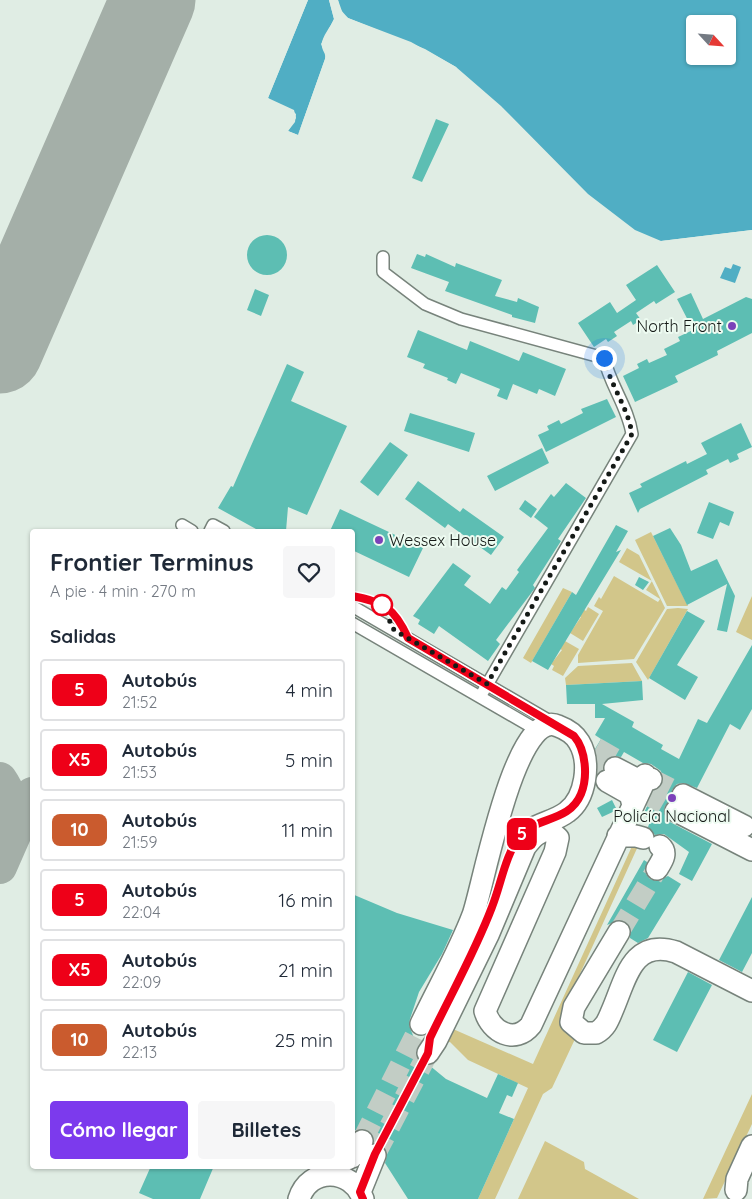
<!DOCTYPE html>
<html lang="es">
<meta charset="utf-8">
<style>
body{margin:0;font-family:Quicksand,sans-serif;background:#f6f6f7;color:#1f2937;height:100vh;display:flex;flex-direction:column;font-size:19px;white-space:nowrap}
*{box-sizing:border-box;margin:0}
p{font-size:16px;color:#747a83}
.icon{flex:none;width:28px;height:28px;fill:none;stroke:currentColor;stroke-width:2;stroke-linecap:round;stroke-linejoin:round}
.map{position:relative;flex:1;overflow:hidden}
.details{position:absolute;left:30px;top:529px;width:325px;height:640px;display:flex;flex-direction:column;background:#fff;border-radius:5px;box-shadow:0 1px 4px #0004}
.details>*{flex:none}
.badge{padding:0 10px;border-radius:8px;font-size:18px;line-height:32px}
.needle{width:32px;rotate:116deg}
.controls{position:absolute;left:686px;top:15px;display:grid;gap:10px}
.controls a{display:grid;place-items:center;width:50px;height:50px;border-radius:5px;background:#fff;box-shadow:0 1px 4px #0004;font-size:25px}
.you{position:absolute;width:25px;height:25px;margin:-12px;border:4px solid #fff;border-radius:50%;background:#1a73e8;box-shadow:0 0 0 8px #1a73e833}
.map>.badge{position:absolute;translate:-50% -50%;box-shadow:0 0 0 2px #fff}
h2{padding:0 20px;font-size:19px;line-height:45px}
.round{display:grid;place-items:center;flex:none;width:52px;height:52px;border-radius:5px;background:#f6f6f7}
.overview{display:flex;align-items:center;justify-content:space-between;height:85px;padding:0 20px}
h1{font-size:24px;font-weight:700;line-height:38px}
.action{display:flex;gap:10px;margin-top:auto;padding:10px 20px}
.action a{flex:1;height:58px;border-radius:5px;background:#7c3aed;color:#fff;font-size:20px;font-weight:700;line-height:58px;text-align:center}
.action a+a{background:#f6f6f7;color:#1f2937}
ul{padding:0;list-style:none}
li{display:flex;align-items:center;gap:15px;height:62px;margin:0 10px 8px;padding:0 10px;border:2px solid #e0e1e3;border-radius:5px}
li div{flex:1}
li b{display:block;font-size:19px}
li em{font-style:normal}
li .badge{min-width:55px;font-weight:700;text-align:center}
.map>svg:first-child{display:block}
.green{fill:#d2c68a}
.water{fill:#50aec4;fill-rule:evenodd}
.pier{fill:#e0ede4}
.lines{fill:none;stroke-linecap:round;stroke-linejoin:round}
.taxiway{stroke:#a4afa8;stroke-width:34}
.runway{stroke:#a4afa8;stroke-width:85}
.building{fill:#5dbeb3}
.highway-tunnel{stroke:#c2cdc5;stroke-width:21;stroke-dasharray:21 11;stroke-linecap:butt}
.street-casing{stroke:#77837b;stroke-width:14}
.highway-casing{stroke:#77837b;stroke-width:24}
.street{stroke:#fff;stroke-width:11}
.highway{stroke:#fff;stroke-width:21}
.line-casing{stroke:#fff;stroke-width:11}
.line{stroke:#ee0018;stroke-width:8}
.walk{stroke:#151a17;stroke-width:5;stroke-dasharray:0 9}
.poi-dot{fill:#7b42b9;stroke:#edfbf1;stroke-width:2}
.stop-dot{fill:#fff;stroke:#ee0018;stroke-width:2.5}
.labels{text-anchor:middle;stroke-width:4;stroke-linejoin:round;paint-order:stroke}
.poi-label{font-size:16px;fill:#151a17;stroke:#edfbf1;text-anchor:end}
</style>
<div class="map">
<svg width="752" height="1199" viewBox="0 0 752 1199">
<rect width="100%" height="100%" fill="#e0ede4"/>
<path class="green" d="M651 532 688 606H667L635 540Z
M627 548 639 555 665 608 634 659 578 663V655L603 611 594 606 599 597 601 599 614 576 658 602 660 599 646 590 652 581 619 562Z
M563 588 572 592 531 663 523 658Z
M752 596V640L736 632Z
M588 607 599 614 583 641 570 633 581 617 579 616 583 609 586 611Z
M678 608 688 609 648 680 636 662 667 609Z
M565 641 579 649 563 676 552 670 554 666 551 664 562 650 560 649Z
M632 663 642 681 566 685 565 678 578 666Z
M633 844H639L569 998 575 1039 552 1088 543 1094 495 1199H478L528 1088 468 1060 450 1042 443 1043 453 1029 533 1064Z
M752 1094V1124L717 1198 703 1199Z
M545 1141 584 1162 585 1169 639 1199H518Z"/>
<path class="water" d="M308 0H329L334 19C331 27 320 38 322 47 323 52 326 53 325 59L298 135 288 131 295 122 296 114C288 105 275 106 268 98Z
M338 0H752V230L661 241 635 230 588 194 501 106 456 67 411 42 348 18 340 9ZM695 24H728V56H695Z
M733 264 741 267 735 283 720 278 725 267 731 269Z"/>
<path class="pier" d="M306 0H308L268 98 294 110 296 118 288 131 298 135 325 59 326 55 321 44 334 19 329 0H332L336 19 324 44 328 54V60L297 138 285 131 294 118 292 112 268 102 265 98Z
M336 0H338L343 14 348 18 425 49 456 67 459 73 410 44 347 21 337 10Z
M752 230V233L655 242 661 241Z"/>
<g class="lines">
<path class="taxiway" d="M0 779C12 796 15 816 12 837
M0 867 32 794"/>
<path class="runway" d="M0 351 153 0"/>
</g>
<path class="building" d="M436 119 449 124 422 182 412 178Z
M247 255a20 20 0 1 1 40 0a20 20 0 1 1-40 0Z
M417 254 425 257 426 254 455 267 456 263 502 280 495 296 517 302 518 298 539 307 535 323 512 317V315L445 291 449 282 411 268Z
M657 265 675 292 656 304 654 301 636 313 641 320 633 325 631 321 614 332 617 336 608 342 606 339 594 347 578 323 610 302 617 313 636 300 626 285Z
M255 289 269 295 261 316 247 310Z
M691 293 703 319 746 297 752 299V333L717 351 718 355 675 376 678 382 635 402 623 376 639 368 637 364 647 359 649 363 667 355 664 349 680 341 678 337 693 330 677 299Z
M418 330 467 350 470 341 519 361 523 352 566 369 555 396 539 389 537 394 513 384 507 400 497 396 500 389 461 373 456 384 447 380 448 378 423 368 425 364 407 357Z
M287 364 304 372 291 401 347 426 307 515 288 507 286 531H256V529L218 508 231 486 233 487Z
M607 399 616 417 546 452 538 435 549 430 547 426 559 420 561 424 583 413 581 409Z
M410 413 475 433 469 452 404 431Z
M741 423 752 447 737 454 739 459 730 463 728 459 706 470 708 474 640 509 638 513 629 493 642 487 640 484 686 461 687 464 707 454 701 443Z
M390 442 408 455 378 496 360 482Z
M542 448 549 463 495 491 487 476Z
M418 481 460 512 463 508 504 537 491 555 448 524 445 528 405 499Z
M566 483 586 498 558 539 561 541 533 585 535 588 496 640 500 644 488 661 439 626 434 634 418 624 420 620 413 616 453 563 471 576 464 585 490 604 502 587 506 590 519 572 517 570 548 528 534 517 551 494 554 497Z
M525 500 537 509 531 518 519 509Z
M709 502 734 512 729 526 720 522 713 539 697 533Z
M340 509 423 548 409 577 352 550V531H330Z
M616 525 628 531 616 552 621 550 548 670 532 661 572 592 576 595Z
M670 528 681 545 691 571 717 559 735 596 727 632 717 630 727 584 687 605 653 536Z
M639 577 649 582 643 590 635 585Z
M687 611 705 621 677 665 698 677 685 700 649 678Z
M752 645V709L740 730 730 724 697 788 683 783 677 784 672 790V800L665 806 664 812 670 822 712 844 692 881 679 874 689 852 664 834 655 835 648 827 651 819 643 815 654 791 663 784 661 771 651 764 643 763 624 752 621 757 614 756 608 758 604 763 603 770 598 773 595 749 601 739 595 735 605 718H595V704H567L566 685 642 681 643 700 602 704 634 722 632 727 663 745 661 749 679 759 698 719 707 723Z
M612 800 617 810 602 817 597 808Z
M644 860 647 862 646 874 650 879 657 881 668 876 681 884 648 938 638 943 630 938V926L625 921 619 920 607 925Z
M352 894 397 913 453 930 442 954 419 992 410 1019 409 1025 417 1046V1059L422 1064 429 1065 446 1079 487 1098 498 1074 518 1083 512 1097 507 1095 499 1113 514 1119 478 1199H408L385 1163 387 1154 385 1147 374 1143 373 1136 368 1130 362 1129 352 1131Z
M752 897V953L742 972 719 960Z
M688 972 712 985 677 1052 653 1040Z
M151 1166H214L200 1199H153L139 1193Z"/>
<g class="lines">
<path class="highway-tunnel" d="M596 748 619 761
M590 762 611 774
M651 779 683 795
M645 793 676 811
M619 932 657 869
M362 1141 421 1024
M375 1155 428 1053"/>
<g class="street-casing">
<path id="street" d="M383 257V272L425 304 461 319 604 358C610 385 628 407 632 434L480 697
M182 525 192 531
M210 531 213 525 224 531
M352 606 555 724
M352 623 537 730"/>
</g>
<g class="highway-casing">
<path id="highway" d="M615 768 640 781 651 779
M607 781 630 794 633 805
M683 795 744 826
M676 811 752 850
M618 836H636L643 838
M657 869C662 861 668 853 660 846
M619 932 574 1007 571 1022 584 1033H596C605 1028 608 1021 612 1011 626 979 632 938 676 952L752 991
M421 1024C438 988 459 952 473 915 483 888 515 706 558 726 566 729 575 735 579 742 591 762 586 798 567 812 557 820 541 823 530 830
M428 1053 436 1041 488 935 525 847C532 838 538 831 549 830L558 838 555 852 485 1011C491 1032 515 1045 531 1025L645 780V775
M352 1157 362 1141
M736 1190 737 1179 752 1146
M360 1192 375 1155
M299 1199C309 1166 352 1168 363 1199"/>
</g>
<use href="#street" class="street"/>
<use href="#highway" class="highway"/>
</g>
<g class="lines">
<g class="line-casing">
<path id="line" d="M352 596C385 602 395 609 408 638L574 736C586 750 588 777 581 794 569 823 536 816 520 836 505 855 501 885 492 907 475 952 451 994 430 1038L428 1053 375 1154 360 1192 363 1199"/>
</g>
<use href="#line" class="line"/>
<path class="walk" d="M382 605 394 630 487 684 632 434C628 407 610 385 604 358"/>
</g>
<g class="poi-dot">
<circle cx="732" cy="326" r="5"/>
<circle cx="379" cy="540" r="5"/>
<circle cx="672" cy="798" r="5"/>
</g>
<circle class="stop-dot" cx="382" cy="605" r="10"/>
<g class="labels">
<g class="poi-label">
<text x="722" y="332">North Front</text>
<text x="389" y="546" text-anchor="start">Wessex House</text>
<text x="672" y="822" text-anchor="middle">Policía Nacional</text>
</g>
</g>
</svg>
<div class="controls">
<a><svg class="needle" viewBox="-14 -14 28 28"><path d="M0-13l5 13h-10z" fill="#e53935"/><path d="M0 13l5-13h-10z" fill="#747a83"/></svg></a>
</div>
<div class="you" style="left:604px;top:358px"></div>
<b class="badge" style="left:522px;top:834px;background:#ee0018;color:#fff">5</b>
<section class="details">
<div class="overview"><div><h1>Frontier Terminus</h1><p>A pie · 4 min · 270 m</p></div><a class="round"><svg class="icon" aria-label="heart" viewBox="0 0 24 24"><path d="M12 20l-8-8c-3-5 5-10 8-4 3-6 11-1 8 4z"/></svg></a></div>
<h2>Salidas</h2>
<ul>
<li><span class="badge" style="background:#ee0018;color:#fff">5</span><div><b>Autobús</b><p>21:52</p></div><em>4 min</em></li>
<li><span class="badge" style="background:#ee0018;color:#fff">X5</span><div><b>Autobús</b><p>21:53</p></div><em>5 min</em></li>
<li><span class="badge" style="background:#ca5b2e;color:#fff">10</span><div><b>Autobús</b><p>21:59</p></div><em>11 min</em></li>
<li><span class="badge" style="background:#ee0018;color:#fff">5</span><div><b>Autobús</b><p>22:04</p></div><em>16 min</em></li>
<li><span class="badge" style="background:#ee0018;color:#fff">X5</span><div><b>Autobús</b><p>22:09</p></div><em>21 min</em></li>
<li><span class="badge" style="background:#ca5b2e;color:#fff">10</span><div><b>Autobús</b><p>22:13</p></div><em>25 min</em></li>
</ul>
<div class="action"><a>Cómo llegar</a><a>Billetes</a></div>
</section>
</div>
